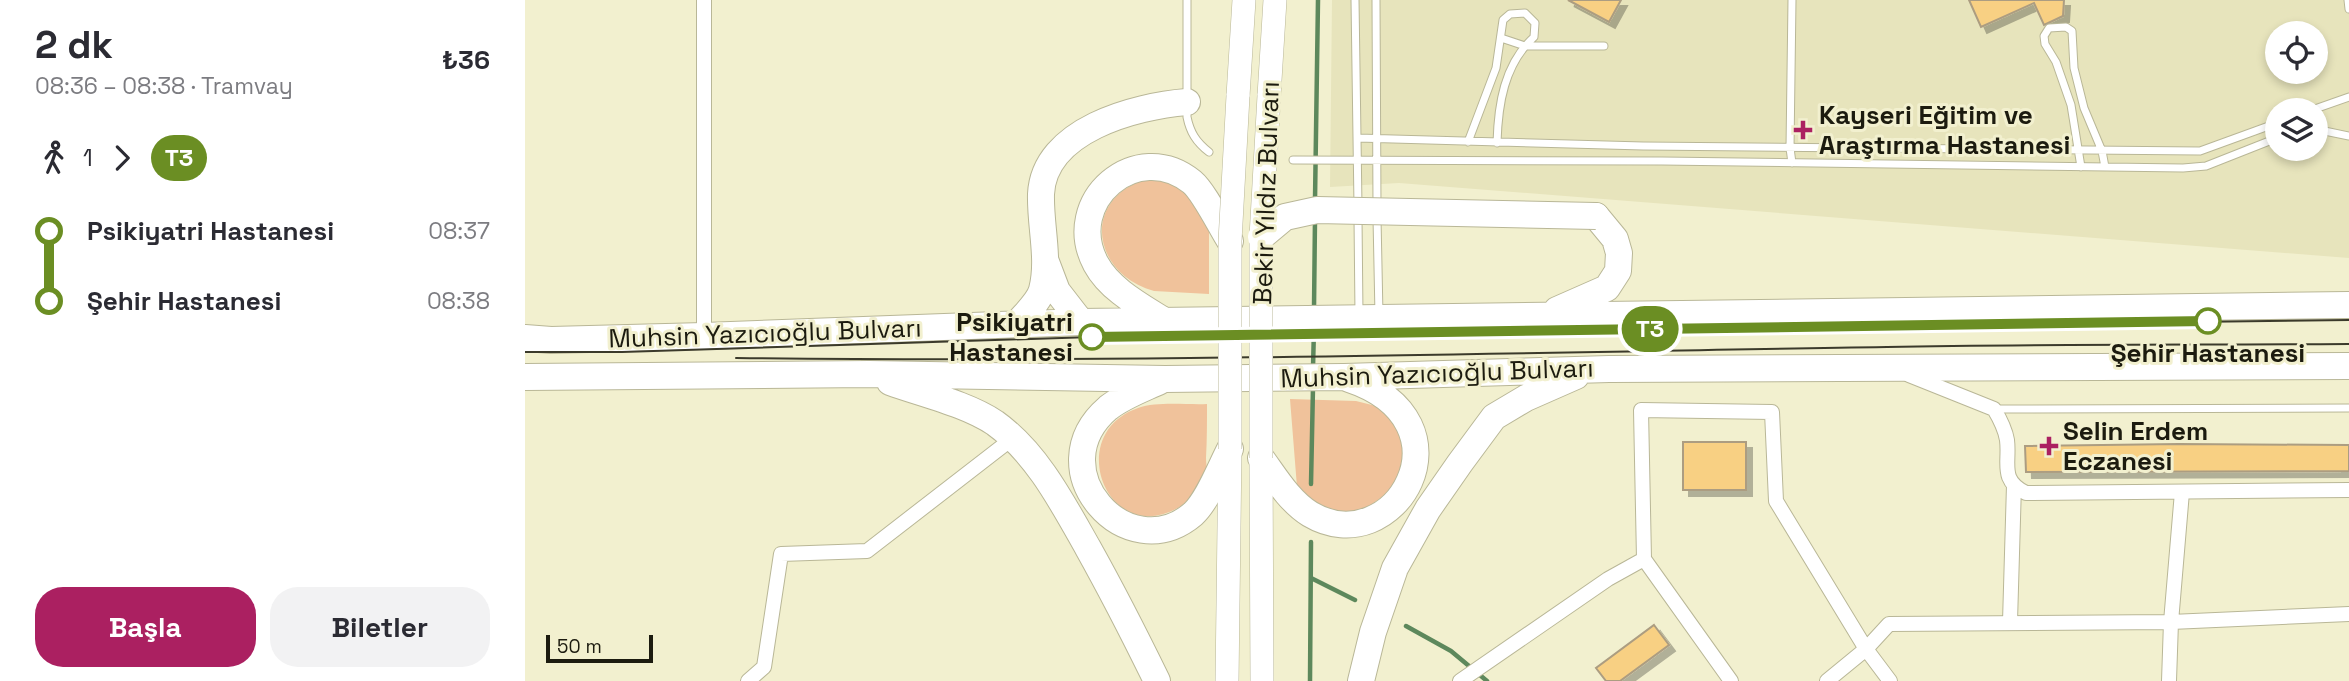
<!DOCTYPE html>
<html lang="tr">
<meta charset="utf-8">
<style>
body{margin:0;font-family:"Space Grotesk",sans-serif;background:#f2f2f3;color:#2b2b33;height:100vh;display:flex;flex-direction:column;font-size:26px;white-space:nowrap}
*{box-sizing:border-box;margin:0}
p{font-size:23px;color:#7c7c81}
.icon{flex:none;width:38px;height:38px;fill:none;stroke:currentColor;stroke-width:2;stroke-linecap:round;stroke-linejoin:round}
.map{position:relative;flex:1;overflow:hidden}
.sheet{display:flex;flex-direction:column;background:#fff;width:525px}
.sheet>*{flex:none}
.badge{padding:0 14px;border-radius:23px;font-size:24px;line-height:46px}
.buttons{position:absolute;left:1740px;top:21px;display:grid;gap:14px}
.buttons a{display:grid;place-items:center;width:63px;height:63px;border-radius:50%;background:#fff;box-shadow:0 4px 10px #0003;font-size:35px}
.scale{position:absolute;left:21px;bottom:18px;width:107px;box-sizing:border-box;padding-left:7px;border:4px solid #1c1b0f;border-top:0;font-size:19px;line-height:24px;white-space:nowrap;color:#1c1b0f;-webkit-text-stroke:5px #f2f0cf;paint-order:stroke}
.map>.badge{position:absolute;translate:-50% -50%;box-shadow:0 0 0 4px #fff}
.legs{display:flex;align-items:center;gap:10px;height:77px;padding:0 35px;font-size:23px}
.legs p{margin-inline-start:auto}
.overview{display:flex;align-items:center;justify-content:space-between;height:119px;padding:0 35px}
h1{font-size:38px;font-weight:700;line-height:52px}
.action{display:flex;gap:14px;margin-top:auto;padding:14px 35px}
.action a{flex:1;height:80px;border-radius:28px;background:#ab2061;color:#fff;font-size:28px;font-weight:700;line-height:80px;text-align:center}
.action a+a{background:#f2f2f3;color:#2b2b33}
ul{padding:0 35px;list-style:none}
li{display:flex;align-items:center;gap:24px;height:70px;font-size:26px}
li i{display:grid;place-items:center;width:10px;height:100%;margin:0 9px;background:currentColor}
li i::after{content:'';width:18px;height:18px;margin:-9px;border:5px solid;border-radius:50%;background:#fff}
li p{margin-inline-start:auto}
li:first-child i{background:linear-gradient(#0000 50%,currentColor 0)}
li:last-child i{background:linear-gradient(currentColor 50%,#0000 0)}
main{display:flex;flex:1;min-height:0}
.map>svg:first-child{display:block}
.built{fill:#e7e4bc;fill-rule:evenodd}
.green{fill:#f0c29b}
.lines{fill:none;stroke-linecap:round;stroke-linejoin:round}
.stream{stroke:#5d885c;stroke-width:4.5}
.building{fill:#f8d083;stroke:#ac9d81;stroke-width:2;filter:url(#shadow)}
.lane-casing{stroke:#b9b797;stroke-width:9}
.street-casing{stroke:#b9b797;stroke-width:16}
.primary-casing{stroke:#b9b797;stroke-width:24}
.highway-casing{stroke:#b9b797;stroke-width:28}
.lane{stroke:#fff;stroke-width:7}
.street{stroke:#fff;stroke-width:14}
.primary{stroke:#fff;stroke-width:23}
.highway{stroke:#fff;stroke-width:26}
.tram{stroke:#3b3a2b;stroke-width:2}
.primary-bridge-casing{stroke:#b9b797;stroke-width:24;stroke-linecap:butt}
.highway-bridge-casing{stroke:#b9b797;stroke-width:28;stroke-linecap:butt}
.primary-bridge{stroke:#fff;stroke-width:23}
.highway-bridge{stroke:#fff;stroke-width:26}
.line-1-casing{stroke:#fff;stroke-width:16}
.line-1{stroke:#6b8e23;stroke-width:10}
.poi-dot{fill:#ab2061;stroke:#f2f0cf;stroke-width:2.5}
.stop-1-dot{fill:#fff;stroke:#6b8e23;stroke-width:3.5}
.labels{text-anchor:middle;stroke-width:6;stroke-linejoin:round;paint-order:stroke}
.poi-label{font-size:26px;font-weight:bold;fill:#1c1b0f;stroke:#f2f0cf;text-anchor:start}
.street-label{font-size:26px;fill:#1c1b0f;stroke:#f2f0cf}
.stop-label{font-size:26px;font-weight:bold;fill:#1c1b0f;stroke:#f2f0cf;text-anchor:end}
</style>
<main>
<section class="sheet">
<div class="overview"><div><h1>2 dk</h1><p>08:36 – 08:38 · Tramvay</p></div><b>₺36</b></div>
<div class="legs"><svg class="icon" aria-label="walk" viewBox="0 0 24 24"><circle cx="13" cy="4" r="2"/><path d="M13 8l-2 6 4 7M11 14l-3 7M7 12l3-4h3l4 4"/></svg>1<svg class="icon" aria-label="forward" viewBox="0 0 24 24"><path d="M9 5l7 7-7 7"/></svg><b class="badge" style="background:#6b8e23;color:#fff">T3</b></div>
<ul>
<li><i style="color:#6b8e23"></i><b>Psikiyatri Hastanesi</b><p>08:37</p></li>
<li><i style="color:#6b8e23"></i><b>Şehir Hastanesi</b><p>08:38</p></li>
</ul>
<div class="action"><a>Başla</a><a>Biletler</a></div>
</section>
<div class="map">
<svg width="1824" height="681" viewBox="0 0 1824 681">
<defs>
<filter id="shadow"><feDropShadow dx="6" dy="6" stdDeviation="0" flood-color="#0004"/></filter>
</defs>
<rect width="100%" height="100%" fill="#f2f0cf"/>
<path class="built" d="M807 0H1824V258L874 183 805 187ZM1752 33H1790V72H1752ZM1752 110H1790V149H1752Z"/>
<path class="green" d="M627 178 659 186 684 228V294L629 291C564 273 556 194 627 178Z
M765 399 831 401 847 405 855 408 881 437 876 484 834 513 797 509 772 487Z
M682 404C682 422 682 440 681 458 681 464 683 473 681 479 677 489 665 501 656 506 583 551 537 434 613 408 633 401 661 405 682 404Z"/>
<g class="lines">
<path class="stream" d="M790 200 793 0
M789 309 790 219
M788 368 789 328
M786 484 788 387
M786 578 830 600
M881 626 926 651 962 681
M785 681 786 542"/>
</g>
<path class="building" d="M1043 0H1096L1084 22Z
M1444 0H1539L1538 16 1519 25 1509 3 1456 27Z
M1158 442H1221V490H1158Z
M1654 444 1824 445V471L1501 472 1500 446Z
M1129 625 1144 645 1095 681H1081L1071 668Z"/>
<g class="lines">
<g class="lane-casing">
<path id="lane" d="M662 0V117C665 132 671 142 684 152
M830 0 833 206
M851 0 852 206
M1823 0 1824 9
M976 38 1000 46H1079
M1787 110 1824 97
M1790 129 1824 136
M833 138 1118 146 1675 151 1752 123
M943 142 971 68 978 20 985 14 1000 13 1010 23 1009 37C979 64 973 105 972 143
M768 160 1137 161 1658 168 1681 166 1752 138
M1267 163 1265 148 1267 0
M1556 167 1546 105 1531 62 1520 44 1519 36 1524 28 1541 27 1547 31 1549 68 1559 108 1577 151 1580 167
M833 218 834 314
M852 218 854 315
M1469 409 1824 408"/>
</g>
<g class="street-casing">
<path id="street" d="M179 0V336
M1384 375 1469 409C1475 419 1480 428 1482 440 1485 463 1474 480 1501 493L1824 490
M1657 492 1646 622 1824 614
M1485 622 1489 485
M223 681 239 667 256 554 342 551 488 438
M935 681 1083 579 1119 559
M1206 681 1119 559 1116 410 1247 412 1251 501 1341 649 1364 624 1646 622 1644 681
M1302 681 1341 649 1365 681"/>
</g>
<g class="primary-casing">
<path id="primary" d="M713 96 719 0
M744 96 750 0
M736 458 737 681
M702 681 705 449"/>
</g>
<g class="highway-casing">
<path id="highway" d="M521 262 532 291 556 322
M1032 310 1082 288 1093 271 1094 253 1090 239 1071 216
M641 322C616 306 585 290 571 264 537 201 612 137 667 182 679 192 696 227 705 241
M492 324C499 315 514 302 517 290 525 259 515 226 516 194 519 130 610 106 662 102
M0 338 26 340 179 336 556 322 1824 305
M0 377 344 374 640 379 819 377 1084 369 1824 366
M635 381C618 389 598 396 583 408 512 469 602 570 668 514 683 500 695 468 705 449
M365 382C398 394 442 404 470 423 512 453 538 504 563 548 587 591 610 636 632 681
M736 458C750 477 764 501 785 514 869 564 953 422 824 379
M836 681 848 632 870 568 903 509 935 463 969 417 1001 398 1051 376"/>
</g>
<use href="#lane" class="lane"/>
<use href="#street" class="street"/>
<use href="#primary" class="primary"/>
<use href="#highway" class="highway"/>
<path class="tram" d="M0 352H97L567 337 779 333 1824 320
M211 358C594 363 978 353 1362 347 1516 344 1670 345 1824 344"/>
<g class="primary-bridge-casing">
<path id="primary-bridge" d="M705 449V241L713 96
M736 458V237L744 96"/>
</g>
<g class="highway-bridge-casing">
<path id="highway-bridge" d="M736 237 760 217 792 210 1071 216"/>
</g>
<use href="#primary-bridge" class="primary-bridge"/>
<use href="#highway-bridge" class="highway-bridge"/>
</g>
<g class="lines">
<g class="line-1-casing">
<path id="line-1" d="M567 337 1683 321"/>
</g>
<use href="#line-1" class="line-1"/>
</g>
<g class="poi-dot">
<path d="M1274.5 119.5h7v7h7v7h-7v7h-7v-7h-7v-7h7z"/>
<path d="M1520.5 435.5h7v7h7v7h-7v7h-7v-7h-7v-7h7z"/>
</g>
<g class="stop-1-dot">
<circle cx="1683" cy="321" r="12"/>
<circle cx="567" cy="337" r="12"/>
</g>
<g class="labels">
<g class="poi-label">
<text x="1294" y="124">Kayseri Eğitim ve<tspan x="1294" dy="30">Araştırma Hastanesi</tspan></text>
<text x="1538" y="440">Selin Erdem<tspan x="1538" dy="30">Eczanesi</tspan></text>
</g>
<g class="street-label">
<text transform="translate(741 193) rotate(-88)" y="9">Bekir Yıldız Bulvarı</text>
<text transform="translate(240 333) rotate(-2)" y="9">Muhsin Yazıcıoğlu Bulvarı</text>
<text transform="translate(912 373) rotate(-2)" y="9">Muhsin Yazıcıoğlu Bulvarı</text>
</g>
<g class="stop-label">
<text x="548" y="331">Psikiyatri<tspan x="548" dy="30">Hastanesi</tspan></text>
<text x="1683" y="362" text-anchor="middle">Şehir Hastanesi</text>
</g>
</g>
</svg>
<div class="buttons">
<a><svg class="icon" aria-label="locate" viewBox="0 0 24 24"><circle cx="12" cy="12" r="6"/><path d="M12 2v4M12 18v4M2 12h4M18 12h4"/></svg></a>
<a><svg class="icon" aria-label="layers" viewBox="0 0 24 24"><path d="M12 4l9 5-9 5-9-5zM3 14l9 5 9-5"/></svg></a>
</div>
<div class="scale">50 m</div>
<b class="badge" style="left:1125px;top:329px;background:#6b8e23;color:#fff">T3</b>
</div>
</main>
